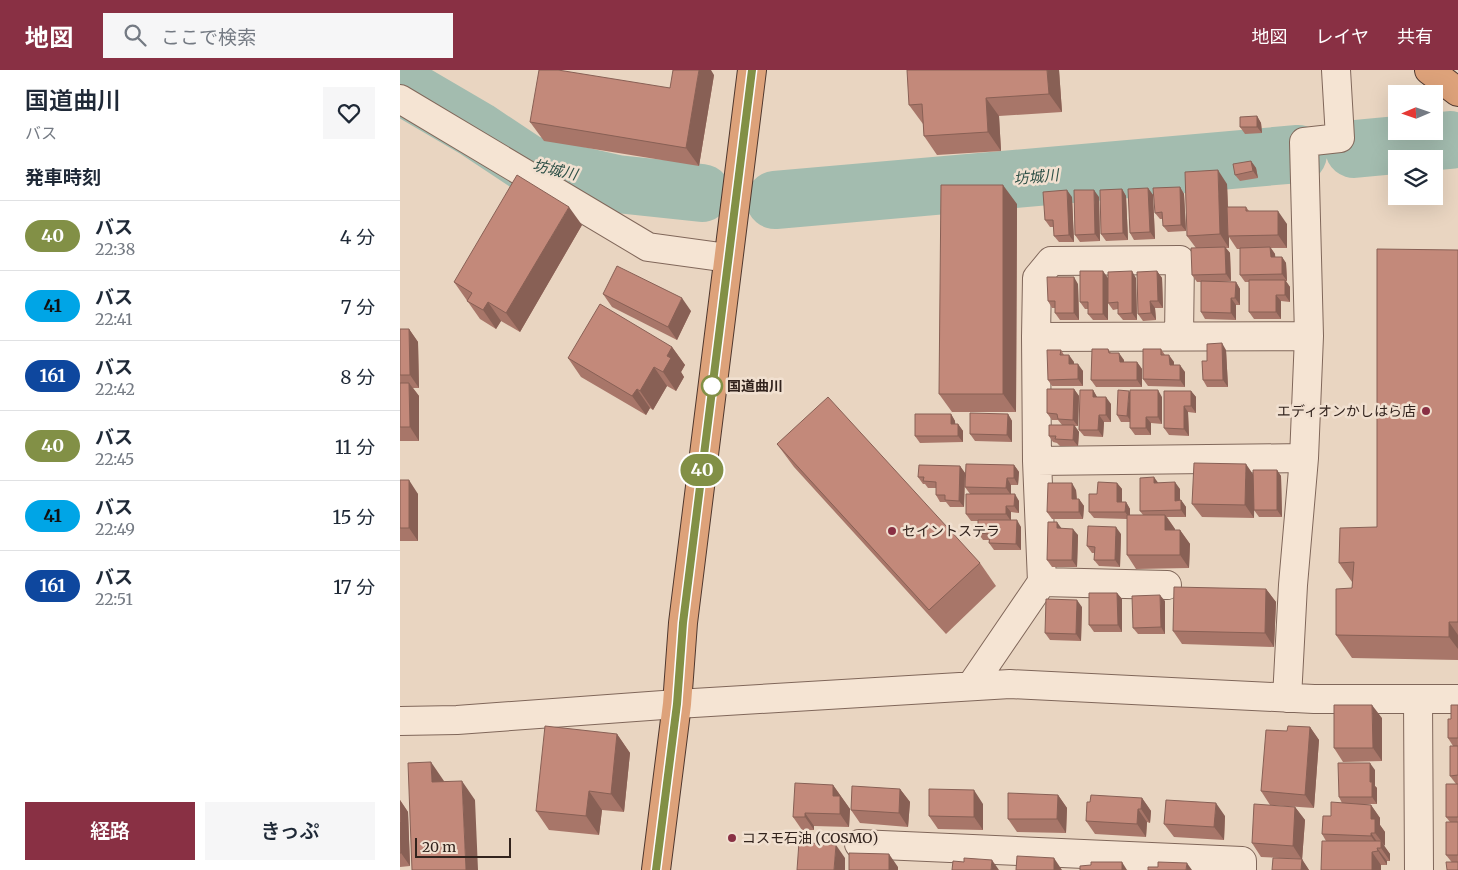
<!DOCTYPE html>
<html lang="ja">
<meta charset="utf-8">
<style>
body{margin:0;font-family:Merriweather,"Noto Sans JP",serif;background:#f6f6f7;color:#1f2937;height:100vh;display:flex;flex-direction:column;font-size:19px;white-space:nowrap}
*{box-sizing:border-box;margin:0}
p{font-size:16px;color:#747a83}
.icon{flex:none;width:28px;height:28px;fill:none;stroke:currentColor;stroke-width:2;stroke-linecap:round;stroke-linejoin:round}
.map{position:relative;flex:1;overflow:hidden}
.details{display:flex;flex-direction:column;background:#fff;width:400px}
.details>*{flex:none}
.badge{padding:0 10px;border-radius:16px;font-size:18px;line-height:32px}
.needle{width:32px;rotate:268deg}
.tools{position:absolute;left:988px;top:15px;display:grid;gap:10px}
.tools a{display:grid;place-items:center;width:55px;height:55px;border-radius:0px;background:#fff;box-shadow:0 5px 20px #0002;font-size:25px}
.scale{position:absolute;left:15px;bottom:12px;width:96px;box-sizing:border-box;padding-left:5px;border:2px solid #32231d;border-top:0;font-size:14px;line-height:18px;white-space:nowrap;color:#32231d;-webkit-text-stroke:4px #f1e0d0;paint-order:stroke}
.map>.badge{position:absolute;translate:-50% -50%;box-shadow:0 0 0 2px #fff}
h2{padding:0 25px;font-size:19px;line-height:45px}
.round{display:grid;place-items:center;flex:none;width:52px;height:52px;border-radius:0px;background:#f6f6f7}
.head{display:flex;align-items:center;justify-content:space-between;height:85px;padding:0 25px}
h1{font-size:24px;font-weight:600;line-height:38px}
.button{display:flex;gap:10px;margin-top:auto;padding:10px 25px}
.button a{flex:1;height:58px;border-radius:0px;background:#893044;color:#fff;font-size:20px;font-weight:600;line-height:58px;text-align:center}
.button a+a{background:#f6f6f7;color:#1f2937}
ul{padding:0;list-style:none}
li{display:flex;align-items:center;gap:15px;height:70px;padding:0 25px;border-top:1px solid #e0e1e3}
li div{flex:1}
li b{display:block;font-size:19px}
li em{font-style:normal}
li .badge{min-width:55px;font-weight:700;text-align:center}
header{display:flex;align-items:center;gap:30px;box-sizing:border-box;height:70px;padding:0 25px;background:#893044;color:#fff}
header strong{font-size:24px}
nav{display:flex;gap:28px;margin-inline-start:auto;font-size:18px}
.search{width:350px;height:45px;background:#f6f6f7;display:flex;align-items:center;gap:12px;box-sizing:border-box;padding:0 18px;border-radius:0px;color:#747a83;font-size:19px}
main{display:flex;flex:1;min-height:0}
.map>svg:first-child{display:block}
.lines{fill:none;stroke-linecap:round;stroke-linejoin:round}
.river{stroke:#a3bcaf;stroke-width:58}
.minor-casing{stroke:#80675a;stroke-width:30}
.trunk-casing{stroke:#4e372e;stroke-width:30}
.minor{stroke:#f5e4d3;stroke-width:28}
.trunk{stroke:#dda27a;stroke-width:28}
.wall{fill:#a87669}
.shaded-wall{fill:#886055}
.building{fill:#c3897a;stroke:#886055}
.line-casing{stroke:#fff;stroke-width:11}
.line{stroke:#829046;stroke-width:8}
.stop-dot{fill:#fff;stroke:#829046;stroke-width:2.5}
.poi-dot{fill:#893044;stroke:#f1e0d0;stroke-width:2}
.labels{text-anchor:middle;stroke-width:5;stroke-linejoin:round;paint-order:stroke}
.stop-label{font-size:14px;font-weight:bold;fill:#32231d;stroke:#f1e0d0;text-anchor:start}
.poi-label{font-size:14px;fill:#32231d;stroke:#f1e0d0;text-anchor:start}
.water-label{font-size:15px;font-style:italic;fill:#2e5047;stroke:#f1e0d0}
</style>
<header>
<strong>地図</strong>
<div class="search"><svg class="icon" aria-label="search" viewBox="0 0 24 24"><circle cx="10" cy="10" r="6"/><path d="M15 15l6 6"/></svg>ここで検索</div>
<nav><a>地図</a><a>レイヤ</a><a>共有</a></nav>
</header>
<main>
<section class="details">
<div class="head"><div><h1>国道曲川</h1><p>バス</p></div><a class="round"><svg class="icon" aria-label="heart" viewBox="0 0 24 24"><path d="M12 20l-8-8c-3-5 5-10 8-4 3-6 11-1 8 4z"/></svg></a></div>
<h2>発車時刻</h2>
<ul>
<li><span class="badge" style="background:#829046;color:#fff">40</span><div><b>バス</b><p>22:38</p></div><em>4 分</em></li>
<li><span class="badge" style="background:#00a5e6;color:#111">41</span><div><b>バス</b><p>22:41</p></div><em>7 分</em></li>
<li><span class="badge" style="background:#0e479e;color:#fff">161</span><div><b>バス</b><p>22:42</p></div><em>8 分</em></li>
<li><span class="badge" style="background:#829046;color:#fff">40</span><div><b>バス</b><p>22:45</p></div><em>11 分</em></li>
<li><span class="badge" style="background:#00a5e6;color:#111">41</span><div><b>バス</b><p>22:49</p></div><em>15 分</em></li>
<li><span class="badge" style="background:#0e479e;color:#fff">161</span><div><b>バス</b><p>22:51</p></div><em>17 分</em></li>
</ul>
<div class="button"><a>経路</a><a>きっぷ</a></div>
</section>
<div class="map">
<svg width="1058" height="800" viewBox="0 0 1058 800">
<rect width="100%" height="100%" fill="#e9d5c1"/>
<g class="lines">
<path class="river" d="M0 15 77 60 128 94 217 114 302 123
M954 79 1050 70
M375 130 898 84"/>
<g class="minor-casing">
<path id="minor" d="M0 29 248 177 328 188
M636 267 637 208 651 191 780 190 779 266
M637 391 904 388
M642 512 637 391 636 267 909 266
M571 616 642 512 767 515
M887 628 893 515 904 388 909 266 904 72 940 68 936 0
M1018 629 1019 800
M0 651 57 650 277 634 610 614 914 629H1058
M459 774 842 791V800"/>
</g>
<g class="trunk-casing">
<path id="trunk" d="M1029 0 1058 22
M256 800 277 634 283 553 352 0"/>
</g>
<use href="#minor" class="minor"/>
<use href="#trunk" class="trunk"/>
</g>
<path class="wall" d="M659 0 662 42 599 46 601 81 537 85 524 66 523 54 509 35Z
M314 5 299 96 144 71 130 52 270 18Z
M857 46 861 53 862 63 845 64 840 57Z
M851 91 856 98 858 108 840 111 835 105Z
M827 114 828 137H846L849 141 887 154V178H871L875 184V187H882L886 193 887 211H886L890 217V232L881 231V249H854L849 242V212H845L840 205V179H837L829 167V178H826L830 183 831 211 813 212H836L840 219V235H836V250L805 249 801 242V212H797L792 205 796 178 787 166Z
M780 117 784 124 786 161 768 162 763 156V149H760L755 143Z
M748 118 753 125 755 169 734 170 730 163Z
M722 119 726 126 728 170 706 171 701 164Z
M672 127 674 172H659L654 166V157H650L645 150Z
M699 127 700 171 680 172 675 165Z
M617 134 616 342H552L539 324Z
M182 155 120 262 101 251 96 259 80 249 54 212Z
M1058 180V590L952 588 936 565 952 518V512L939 493 977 457Z
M757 201 762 208 763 238H755L756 250 743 251 738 244Z
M708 208V250H693L688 244V239H685L680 232Z
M736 208 737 250H723L718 244V239L713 240 708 233Z
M678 214 679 250H660L655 243V238H652L648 231Z
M203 224 291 241 277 270 212 237Z
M0 259H9L18 272 19 318H13L19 326V371H0Z
M272 277 285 295 281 302 284 307 276 321 267 316 253 340 250 338 246 345 181 307 168 288Z
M708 279 711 283 724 290V292H737L742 299V317H696L691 310Z
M761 279 765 285 774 292V295L785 302V317L748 316 743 309Z
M661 280 664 285 674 292V294L683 301V316H652L648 310Z
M826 280 828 317H807L803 310 807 291Z
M674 319 679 326 678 356H675L679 362 678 376H660L657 373 653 372 649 366 662 355 658 350H652L647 343Z
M693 320 697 327 711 334V352H704L703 367 684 366 679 360Z
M791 321 796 327V343L788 342 789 366 769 365 764 358Z
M762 327V354L751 353V365H735L730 358V352H721L717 345Z
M551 344 555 351V354H558L563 361V372L520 373 515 366Z
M608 344 612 351V372L575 371 570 364Z
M377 374 580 493 596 516 546 564 394 397Z
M614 395 619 402 618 415H611V424L619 431V443L611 442V450L621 457V480H594L589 473V470H583L578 463V451H571L566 444 570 424 565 417Z
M560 396 565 403 564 437H550L546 432H540L536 425V418H528L525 414H523L518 407Z
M877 400 881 406 882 447H859L854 440V448L802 447 792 434 854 405Z
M0 410 18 424V471H0Z
M717 413 722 419V432H726L730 439V445H743L740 441 758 413 780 419V430H781L786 437V447H767L775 459V460H780L790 474 789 498 736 499 727 485V449L694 448 689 442 697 424Z
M676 420 677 429H679L684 436 683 449H652L647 442Z
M661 458 678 465 677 497H652L647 490Z
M721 464 720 497 699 496 694 490 695 483H692L687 476Z
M866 519 876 532 874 577 782 574 773 561Z
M717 523 722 529V562H694L689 555Z
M765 531V564H738L733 558Z
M682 537 681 571 650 570 645 563Z
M1058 635V800L1046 785 1050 752 1046 747 1056 714 1050 706 1053 676 1048 668 1051 649Z
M982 648V691L943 692 934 678Z
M910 657 919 670 914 738 870 735 861 721 887 661Z
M217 664 230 683 224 742 202 740 199 765 149 760 136 741Z
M975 700V716L977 718V734H963L971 735 980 748V755L985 762 984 776 990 784V791H987V795H981V800H921L926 771 922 764 931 746 942 733 939 727Z
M433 715 450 739 449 757 414 756V760H402L393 747Z
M500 719 510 732 508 757 460 753 451 740Z
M658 725 667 738 666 763 617 762 608 749Z
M742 728 751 741 750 753 747 752 746 767 695 764 686 751 690 732Z
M0 730 8 742 10 796 0 797Z
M583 734V760L538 759 529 746Z
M895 737 905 750 902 790 909 800H872L899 789 861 787 852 773Z
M825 746 824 770 774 767 764 754Z"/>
<path class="shaded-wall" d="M299 0H311L314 5 299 96 286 78Z
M647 0H659L662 42 649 24Z
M586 28 599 46 601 81 588 62Z
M857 46 861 53 862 63 857 57Z
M851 91 856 98 858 108 853 101Z
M818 100 827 114 829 166H828L829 167V178L820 164Z
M603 115 617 134 616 342 603 324Z
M780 117 784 124 786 161 781 155Z
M748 118 753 125 755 169 750 162Z
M722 119 726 126 728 170 723 163Z
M667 120 672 127 674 172 669 165Z
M694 120 699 127 700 171 695 164Z
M169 137 182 155 120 262 106 243Z
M878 141 887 154V178L878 165Z
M825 177 830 183 831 211 826 204Z
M870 177 875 184 876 193 871 187Z
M882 187 886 193 887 211 882 204Z
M703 201 708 208V250L703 244Z
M732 201 736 208 737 250 732 243Z
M757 201 762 208 763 238 758 231Z
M674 207 678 214 679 250 674 243Z
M885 210 890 217V232L885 225Z
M836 212 840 219V235L835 228Z
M876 225 881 231V249L876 242Z
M282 228 291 241 277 270 268 257Z
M831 228 836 235V250L831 243Z
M750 231 755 238 756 250 751 243Z
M88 232 101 251 96 259 83 240Z
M9 259 18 272 19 318 10 305Z
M822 273 826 280 828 317 823 310Z
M272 277 285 295 281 302 284 307 276 321 263 302 267 286Z
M719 283 724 290V299L720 292Z
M669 285 674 292V301L669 294Z
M769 285 774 292V301L770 295Z
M737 292 742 299V317L737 310Z
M678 294 683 301V316L678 309Z
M780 295 785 302V317L780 310Z
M254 297 267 316 253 340 240 321Z
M9 313 19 326V371L10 357Z
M237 319 250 338 246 345 232 326Z
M674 319 679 326 678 356 673 350Z
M693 320 697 327H693Z
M758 320 762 327V354L758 347Z
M729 321 733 327 732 352 727 346Z
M791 321 796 327V343L791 336Z
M706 327 711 334V352L706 345Z
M784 336 788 342 789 366 784 359Z
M551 344 555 351 556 361 551 354Z
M608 344 612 351V372L607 365Z
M699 345 704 352 703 367 698 360Z
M746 347 751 353V365L746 358Z
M558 354 563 361V372L558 366Z
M674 355 679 362 678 376 673 370Z
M846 394 855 407 854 448 845 435Z
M614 395 619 402 618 415 614 408Z
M560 396 565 403 564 437 559 431Z
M877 400 881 406 882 447 877 440Z
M754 407 759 414 754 413Z
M607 408 611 415V425L606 418Z
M9 410 18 424V471L9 458Z
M775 412 780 419V437L775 431Z
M672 413 676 420 677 436 672 429Z
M717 413 722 419V439L717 432Z
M615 424 619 431V443L614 436Z
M679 429 684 436 683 449 679 442Z
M781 430 786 437V447L781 440Z
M726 432 730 439V449L725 442Z
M606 436 611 442V451L606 444Z
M765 445 775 459V473L765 460Z
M617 450 621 457V480L616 474Z
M657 452 662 459 657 458Z
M716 457 721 464 720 497 715 490Z
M673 459 678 465 677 497 672 490Z
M780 460 790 474 789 498 780 485Z
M866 519 876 532 874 577 865 563Z
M717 523 722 529V562L718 555Z
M760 525 765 531V564L761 557Z
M677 530 682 537 681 571 676 564Z
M1049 552 1058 565V579L1049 567Z
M972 635 982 648V691L973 678Z
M910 657 919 670 914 738 905 725Z
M217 664 230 683 224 742 211 724Z
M31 692 44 711 45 731 32 712Z
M970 693 975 700V716L977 718V734L972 727 970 712Z
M62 711 75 730 78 800H66Z
M433 715 450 739 449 757 440 744 433 726Z
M500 719 510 732 508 757 499 743Z
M574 720 583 734V760L574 747Z
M189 721 202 740 199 765 186 746Z
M658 725 667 738 666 763 657 749Z
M742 728 751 741 750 753 741 739Z
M0 730 8 742 10 796 1 783Z
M816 733 825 746 824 770 814 757Z
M971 735 980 748V755L985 762V776L975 763 971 749Z
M895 737 905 750 902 790 893 776Z
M738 739 747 752 746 767 737 754Z
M405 743 414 756V760L405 747Z
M971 763 980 776V779L971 766Z
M981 771 990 784V791L981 778Z
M436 775 445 788V800H434Z
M977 778 987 791V795L978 781Z
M972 782 981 795V800H972Z
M489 784 498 797V800H489Z
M654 788 662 800H654Z
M902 789 909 800H901Z
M592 790 599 800H591Z
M722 792 727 800H722Z
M787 793 792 800H786Z"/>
<path class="building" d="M139 0H158L270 18 273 0H299L286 78 130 52Z
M507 0H647L649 24 586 28 588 62 524 66 522 34 509 35Z
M857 46V57H840V47Z
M851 91 853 101 835 105 833 94Z
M818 100 820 164 787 166 785 102Z
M117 105 169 137 106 243 88 232 83 240 67 231 72 223 54 212Z
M541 115H603V324H539Z
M780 117 781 155 763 156 762 142 755 143 753 118Z
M748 118 750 162 730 163 728 119Z
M722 119 723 163 701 164 700 120Z
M667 120 669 165 654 166 653 150H645L643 122Z
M674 120H694L695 164 675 165Z
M827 137H846V141H878V165L828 166Z
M825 177 826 204 792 205 791 178Z
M870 177 871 187H882V204L840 205V178Z
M977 179 1058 180V552H1049V567L936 565V519L952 518 954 492 939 493 940 458 977 457Z
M217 196 282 228 268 257 203 224Z
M680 201H703V244H688V232H680Z
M732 201V243L718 244V232L708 233V202Z
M757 201 758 231H750L751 243 738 244 737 202Z
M647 207H674V243H655V231H648Z
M849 210H885V225H876V242H849Z
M801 211 836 212 835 228H831V243L801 242Z
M200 234 272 277 267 286 271 288 263 302 254 297 240 321 237 319 232 326 168 288Z
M0 259H9L10 305H0Z
M822 273 823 310H803L802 291H807V274Z
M692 279H708L709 283H719L720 292H737V310H691Z
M743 279H761V285H769L770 295H780V310L743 309Z
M647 280H661L660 285H669V294H678V309L648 310Z
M0 313H9L10 357H0Z
M647 319H674L673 350 658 349 657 344 647 343Z
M680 320H693V327H706V345H699L698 360H679Z
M718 320 729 321 727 346 717 345Z
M730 320H758V347H746V358H730Z
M764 321H791V336H784V359L764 358Z
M428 327 580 493 529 540 377 374Z
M570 343 608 344 607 365 570 364Z
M515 344H551V354H558V366H515Z
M649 355H674L673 370 655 369 656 366H649Z
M794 393 846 394 845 435 792 434Z
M566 394 614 395V408H607L606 418 565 417Z
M519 395 560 396 559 431 545 430V425H536V412L523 411 524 407H518Z
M853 400H877V440H854Z
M754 407V413L775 412V431L781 430V440L740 441V408Z
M0 410H9V458H0Z
M698 412 717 413V432H726L725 442H689V424H697Z
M648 413H672V429H679V442H647Z
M566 424H615L614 436H606V444H566Z
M727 445H765V460H780V485H727Z
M578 450H617L616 474 589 473 590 464 578 463Z
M648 452H657V458L673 459 672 490H647Z
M688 456 716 457 715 490H694L695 477 687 476Z
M774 517 866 519 865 563 773 561Z
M689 523H717L718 555H689Z
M760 525 761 557 733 558 732 526Z
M646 529 677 530 676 564 645 563Z
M934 635H972L973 678H934Z
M1051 635H1058V668H1048V649H1051Z
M145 656 217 664 211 724 189 721 186 746 136 741Z
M888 656 910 657 905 725 861 721 866 660 887 661Z
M1050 676H1058V705L1050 706Z
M31 692 32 712 62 711 66 800H12L8 693Z
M938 693H970V712H972V727H939Z
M395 713 433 715V726H440V744L405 743V747H393Z
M1046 714H1058V747H1046Z
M452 716 500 719 499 743 451 740Z
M529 719 574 720V747L529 746Z
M608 723 658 725 657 749H608Z
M691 725 742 728 741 739H738L737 754 686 751 687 732H690Z
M766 730 816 733 814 757 764 754Z
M931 732 971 735V749H975V763H971V766L922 764 923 746H931Z
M854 734 895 737 893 776 852 773Z
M0 752 1 783H0Z
M1046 752H1058V785H1046Z
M922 771H981V778H977L978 781 972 782V800H921Z
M399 772 436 775 434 800H397Z
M449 783 489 784V800H449Z
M617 786 654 788V800H616Z
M564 788 592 790 591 800H552L553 791 564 792Z
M873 788 902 789 901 800H872Z
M691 792H722V800H680V796L691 795Z
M758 792 787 793 786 800H748V797H758Z
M1046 792H1058V800H1047Z"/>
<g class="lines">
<g class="line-casing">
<path id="line" d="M256 800 277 634 283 553 352 0"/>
</g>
<use href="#line" class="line"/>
</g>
<circle class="stop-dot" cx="312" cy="316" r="10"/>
<g class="poi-dot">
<circle cx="1026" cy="341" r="5"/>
<circle cx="492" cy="461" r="5"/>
<circle cx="332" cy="768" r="5"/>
</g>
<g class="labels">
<g class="stop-label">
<text x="327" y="321">国道曲川</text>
</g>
<g class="poi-label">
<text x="1016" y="346" text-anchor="end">エディオンかしはら店</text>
<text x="502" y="466">セイントステラ</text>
<text x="342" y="773">コスモ石油 (COSMO)</text>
</g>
<g class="water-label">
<text transform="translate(155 100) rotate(13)" y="5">坊城川</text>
<text transform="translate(636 107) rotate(-5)" y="5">坊城川</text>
</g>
</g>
</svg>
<div class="tools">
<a><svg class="needle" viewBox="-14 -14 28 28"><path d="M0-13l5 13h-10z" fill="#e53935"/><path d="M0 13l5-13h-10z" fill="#747a83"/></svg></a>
<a><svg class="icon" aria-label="layers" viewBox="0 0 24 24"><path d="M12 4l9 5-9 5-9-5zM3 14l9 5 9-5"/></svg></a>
</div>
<div class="scale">20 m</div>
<b class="badge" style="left:302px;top:400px;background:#829046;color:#fff">40</b>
</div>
</main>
